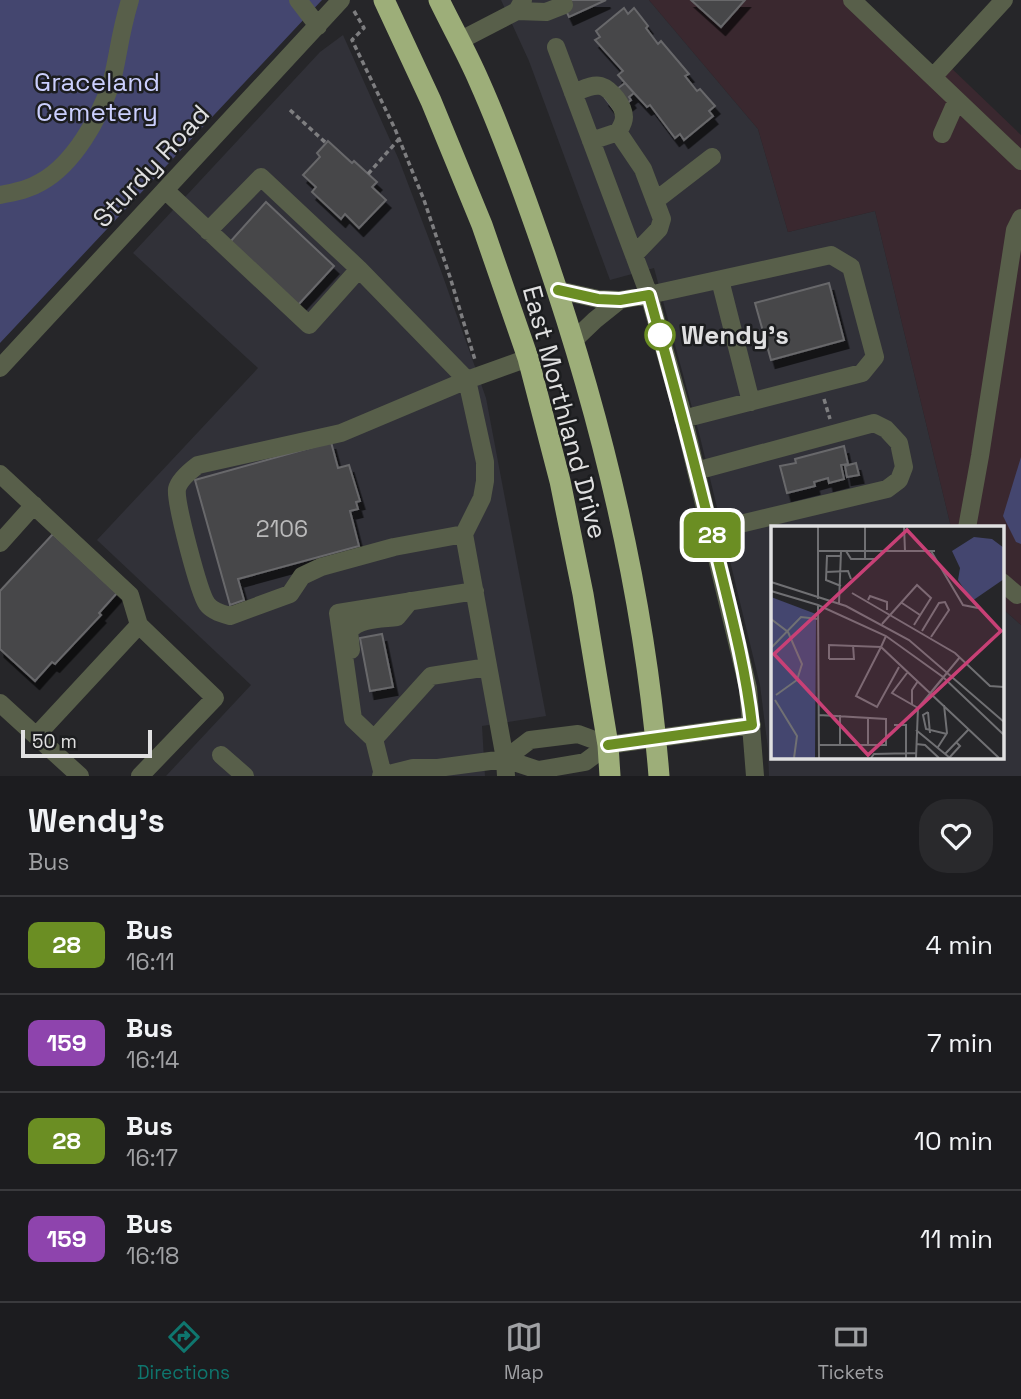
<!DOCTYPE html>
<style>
body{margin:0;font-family:"Space Grotesk",sans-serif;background:#29292c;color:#f1f3f6;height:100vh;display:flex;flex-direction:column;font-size:26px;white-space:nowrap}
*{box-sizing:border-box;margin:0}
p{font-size:23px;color:#a0a1a4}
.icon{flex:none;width:38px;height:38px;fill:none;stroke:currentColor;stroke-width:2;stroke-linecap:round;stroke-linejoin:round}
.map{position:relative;height:776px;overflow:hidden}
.drawer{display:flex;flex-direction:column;background:#1c1c1f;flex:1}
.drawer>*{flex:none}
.badge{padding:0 14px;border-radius:10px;font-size:24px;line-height:46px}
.scale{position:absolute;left:21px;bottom:18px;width:131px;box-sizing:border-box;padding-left:7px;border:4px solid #e0e0e1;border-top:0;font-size:19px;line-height:24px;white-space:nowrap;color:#e0e0e1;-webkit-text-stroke:5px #1c1d1f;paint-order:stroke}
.map>.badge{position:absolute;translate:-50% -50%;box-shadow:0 0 0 4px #fff}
.round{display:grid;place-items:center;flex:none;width:74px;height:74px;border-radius:28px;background:#29292c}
.overview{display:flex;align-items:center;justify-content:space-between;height:119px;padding:0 28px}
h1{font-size:33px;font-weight:800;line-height:52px}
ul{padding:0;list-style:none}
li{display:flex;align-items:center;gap:21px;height:98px;padding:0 28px;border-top:2px solid #3a3a3d}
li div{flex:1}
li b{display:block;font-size:26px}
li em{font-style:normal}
li .badge{min-width:77px;font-weight:700;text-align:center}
.tab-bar{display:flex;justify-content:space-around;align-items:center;height:98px;border-top:2px solid #3a3a3d;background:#1c1c1f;font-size:19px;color:#a0a1a4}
.tab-bar a{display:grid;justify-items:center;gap:4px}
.tab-bar .current{color:#0f766e}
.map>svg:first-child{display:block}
.built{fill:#313138}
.education{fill:#3a282f}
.green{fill:#44466f}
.building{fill:#464649;stroke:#68686b;stroke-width:2;filter:url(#shadow)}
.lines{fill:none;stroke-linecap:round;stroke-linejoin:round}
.path{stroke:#7e7e80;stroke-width:3.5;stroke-dasharray:5 3.5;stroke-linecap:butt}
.minor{stroke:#585f4a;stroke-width:18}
.highway{stroke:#9dae79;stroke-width:21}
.line-casing{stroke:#fff;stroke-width:16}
.line{stroke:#6b8e23;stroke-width:10}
.stop-dot{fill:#fff;stroke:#6b8e23;stroke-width:3.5}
.labels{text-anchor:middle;stroke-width:5;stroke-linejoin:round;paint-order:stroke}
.number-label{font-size:23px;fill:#bababb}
.park-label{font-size:26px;fill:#cbcffd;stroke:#1c1d1f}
.street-label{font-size:26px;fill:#e0e0e1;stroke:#1c1d1f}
.stop-label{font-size:26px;font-weight:bold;fill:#e0e0e1;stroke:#1c1d1f;text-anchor:start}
.inset-road{fill:none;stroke:#707073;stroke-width:2}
.view{fill:#c84076;fill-opacity:0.15;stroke:#c84076;stroke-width:3.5}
.inset-edge{fill:none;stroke:#e0e0e1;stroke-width:3.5}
</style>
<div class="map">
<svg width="1021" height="776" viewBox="0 0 1021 776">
<defs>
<filter id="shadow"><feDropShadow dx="4.5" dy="8" stdDeviation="0" flood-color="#0009"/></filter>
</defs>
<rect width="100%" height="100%" fill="#262629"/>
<path class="built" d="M501 0H649L758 129 788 232 875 211 951 527 772 528V757H1002V608L1021 625V776H769L768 749 760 685 700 437 654 268 610 280 529 61Z
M343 35 399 160 440 268 486 398 546 716 482 726 485 776H166L251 685 97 540 258 368 133 253 320 52Z"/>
<path class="education" d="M649 0H851L933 76 946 63 1021 135V625L1002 608V528L951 527 875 211 788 232 758 129Z"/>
<path class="green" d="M0 0H322L0 343Z
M1021 457V544L1016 542 1003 516Z"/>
<path class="building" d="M561 0H606L569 17Z
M691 0H745L721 27Z
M624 8 628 14 634 8 648 26 646 28 658 44 661 41 689 74 685 76 697 91 700 89 715 106 709 111 713 116 684 140 680 134 675 138 650 105 647 107 634 93 618 75 623 71 595 40 600 37 596 31Z
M625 83 634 93 629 97 631 100 616 112 605 98Z
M328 141 352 163 354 161 377 182 372 187 386 200 359 228 345 214 341 219 312 192 316 187 303 175 320 157 317 153Z
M266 202 334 266 298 305 230 242Z
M829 283 844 340 771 360 755 303Z
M331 442 338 468 349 465 360 501 356 502 358 509 350 511 359 546 238 579 244 600 230 605 195 480Z
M844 446 848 464 841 465 844 479 829 483 828 478 814 482 815 486 787 493 780 466 796 463 795 459Z
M856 463 859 475 847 477 845 466Z
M53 534 117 593 99 613 101 615 55 664 52 662 35 681 0 649V591Z
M382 634 393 687 370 691 360 638Z"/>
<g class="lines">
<path class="path" d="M354 11 364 28 352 40 395 129 424 200 450 277 475 360
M290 110 326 143
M368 174 399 139
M824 399 830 419"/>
<path class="minor" d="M298 0 318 26
M852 0 1021 161
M517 11 546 12 564 5
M459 41 517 11 523 0
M556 47 649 295 682 412 748 688 755 776
M933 77 1004 0
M573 93C582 90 591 84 601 86 611 89 624 106 624 117 624 123 621 127 618 132
M942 134 957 100
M591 141 618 132 643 169 662 219 659 229 634 255
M165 190 309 325 359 269
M0 195C14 192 28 190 41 182 74 164 99 118 111 84 114 74 116 62 118 52 121 35 125 17 130 0
M655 201 712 157
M208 231 261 177 359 269 467 380 528 358
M720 280 751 402
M558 290 598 299 620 300 649 295 831 255 851 267 875 357 862 373 683 419
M573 341 595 320 620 300
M0 368 341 0
M696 471 874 423 886 429 899 443 904 467 899 480 887 489 711 531
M0 474 130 595 139 625 215 698 140 776
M967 528 980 456 1015 230 1021 218
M464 534 394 547 321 567 302 576 290 594 230 616C222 614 212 611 207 604 199 593 175 502 177 489 179 480 190 471 198 465L341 433 467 380 485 462V481L482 498 464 534 505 759 506 776
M0 543 34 505
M1002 582 1017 595
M351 650 349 631C359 618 382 619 397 617L410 601
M0 703 80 776
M36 736 139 625
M374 739 431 676 488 667
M221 755 245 776
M505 759 530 740 578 734 608 745 752 725
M383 775 374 739 353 719 338 613 475 591
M381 776 413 768H438L505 759 538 770 585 762 608 745"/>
<path class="highway" d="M384 0 431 101 482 225 528 358 560 481 583 594 608 745 610 776
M439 0C452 27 467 53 479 81 504 137 525 196 545 254 603 423 645 598 659 776"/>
</g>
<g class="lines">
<g class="line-casing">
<path id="line" d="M558 290 598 299 620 300 649 295C674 385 698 474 719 564 732 617 746 671 752 725L608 745"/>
</g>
<use href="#line" class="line"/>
</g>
<circle class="stop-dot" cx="660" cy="335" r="14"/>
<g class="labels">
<g class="number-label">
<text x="282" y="537">2106</text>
</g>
<g class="park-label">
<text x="97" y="91">Graceland<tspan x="97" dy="30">Cemetery</tspan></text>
</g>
<g class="street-label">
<text transform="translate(151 166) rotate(-47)" y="9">Sturdy Road</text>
<text transform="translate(565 412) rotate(75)" y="9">East Morthland Drive</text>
</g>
<g class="stop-label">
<text x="681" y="344">Wendy's</text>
</g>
</g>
<g transform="translate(771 526)">
<rect width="233" height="233" fill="#262629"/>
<path d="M203 11 221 13 233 22V53L201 75 187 54 189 42 181 25ZM0 71 45 88 44 232H0Z" fill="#44466f"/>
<path class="inset-road" d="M47 0V73M94 0V33H104M133 0 134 25M47 25H164M75 25 80 33H94M160 25 192 79 207 82M55 46 77 45 80 53M0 56 75 80 138 114 233 196M70 60 55 54 56 30H70M0 65 47 79 115 110 172 151 233 209M81 67 184 127 219 160 233 161M97 74 99 70 116 76V84M68 77 70 25M131 77 149 89M47 79 48 232M0 93 17 106 31 138 26 154 5 169M111 98 146 59 160 72 143 99M151 105 168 77 174 76 178 84 160 111M0 122 30 91 47 93M58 133V119L110 121 115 110M58 133H83L82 119M128 141 106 181 85 170 110 121 228 232M136 147 121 167 147 182M161 165 189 131M4 174 26 210 23 232M141 179V164L147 155M157 186 152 189 155 203 176 208M157 186 159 207M48 189 115 193V219H48M69 189V219M97 192V219M123 199H135V232M145 204 179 232M145 218 154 219 168 232M167 221 176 207 173 179M174 228 198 203M100 232 103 228 145 227M145 232 147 182 172 152M178 232 189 220 185 216"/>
<path class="view" d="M136 4 230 105 97 229 3 128Z"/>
<rect width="233" height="233" class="inset-edge"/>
</g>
</svg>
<div class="scale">50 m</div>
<b class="badge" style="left:712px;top:535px;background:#6b8e23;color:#fff">28</b>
</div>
<section class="drawer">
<div class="overview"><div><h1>Wendy's</h1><p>Bus</p></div><a class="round"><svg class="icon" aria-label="heart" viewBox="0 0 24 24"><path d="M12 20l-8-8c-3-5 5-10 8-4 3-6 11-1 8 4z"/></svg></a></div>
<ul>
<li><span class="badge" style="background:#6b8e23;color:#fff">28</span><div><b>Bus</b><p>16:11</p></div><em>4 min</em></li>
<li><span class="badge" style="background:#8e44ad;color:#fff">159</span><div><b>Bus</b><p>16:14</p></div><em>7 min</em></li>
<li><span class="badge" style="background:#6b8e23;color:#fff">28</span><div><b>Bus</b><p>16:17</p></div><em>10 min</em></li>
<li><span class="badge" style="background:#8e44ad;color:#fff">159</span><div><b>Bus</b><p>16:18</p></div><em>11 min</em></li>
</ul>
</section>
<nav class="tab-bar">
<a class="current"><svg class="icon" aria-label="directions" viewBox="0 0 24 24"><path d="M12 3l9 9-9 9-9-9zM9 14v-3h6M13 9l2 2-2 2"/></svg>Directions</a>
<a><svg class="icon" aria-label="map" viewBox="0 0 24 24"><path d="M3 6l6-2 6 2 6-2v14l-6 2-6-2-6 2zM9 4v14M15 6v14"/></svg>Map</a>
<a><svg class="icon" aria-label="tickets" viewBox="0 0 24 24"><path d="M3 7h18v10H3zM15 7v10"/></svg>Tickets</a>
</nav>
